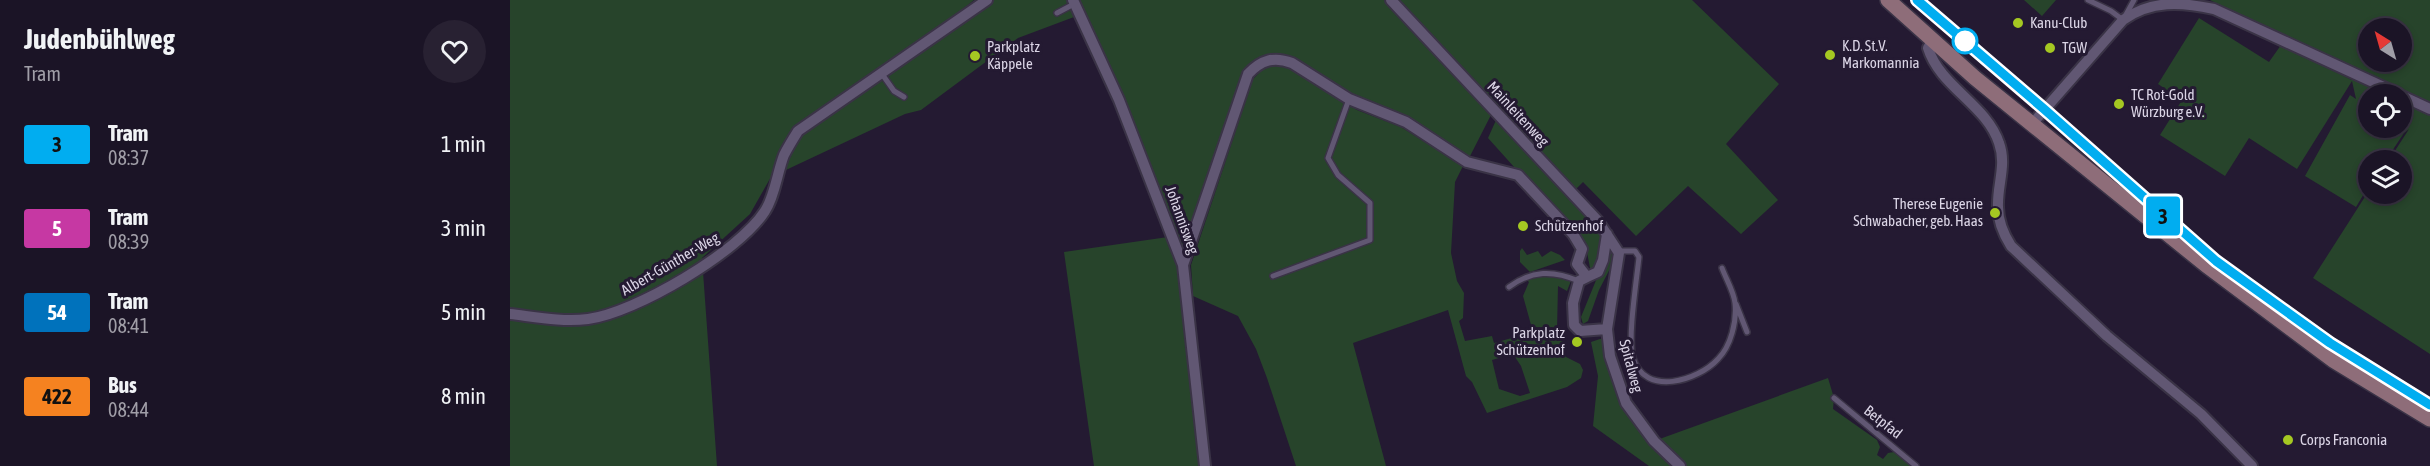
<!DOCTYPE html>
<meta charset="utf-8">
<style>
body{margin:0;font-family:"Asap Condensed",sans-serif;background:#282132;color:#f1f3f6;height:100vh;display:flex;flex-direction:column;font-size:22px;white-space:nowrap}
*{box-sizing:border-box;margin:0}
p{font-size:20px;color:#a09ea7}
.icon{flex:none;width:33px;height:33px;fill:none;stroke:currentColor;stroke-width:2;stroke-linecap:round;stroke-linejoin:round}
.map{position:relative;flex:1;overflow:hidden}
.drawer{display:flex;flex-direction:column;background:#1b1426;width:510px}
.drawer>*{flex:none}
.badge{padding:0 12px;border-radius:4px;font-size:21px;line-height:39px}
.needle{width:39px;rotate:323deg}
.controls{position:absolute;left:1848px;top:18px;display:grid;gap:12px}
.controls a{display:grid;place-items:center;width:54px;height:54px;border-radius:50%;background:#1b1426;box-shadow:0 3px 9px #0003,0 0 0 2px #393343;font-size:30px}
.map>.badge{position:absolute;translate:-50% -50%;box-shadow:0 0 0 3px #fff}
.round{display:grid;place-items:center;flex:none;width:63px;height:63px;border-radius:32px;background:#282132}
.summary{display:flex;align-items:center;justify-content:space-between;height:102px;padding:0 24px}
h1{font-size:28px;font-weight:700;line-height:45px}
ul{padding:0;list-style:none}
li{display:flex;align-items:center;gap:18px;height:84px;padding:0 24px}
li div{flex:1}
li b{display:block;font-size:22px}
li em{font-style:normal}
li .badge{min-width:66px;font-weight:700;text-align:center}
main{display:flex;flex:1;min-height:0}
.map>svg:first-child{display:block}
.green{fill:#27442b;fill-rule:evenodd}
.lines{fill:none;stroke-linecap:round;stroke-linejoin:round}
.service-casing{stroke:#3a3346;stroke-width:8}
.minor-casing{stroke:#3a3346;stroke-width:14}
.secondary-casing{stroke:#3a3346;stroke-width:18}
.service{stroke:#615773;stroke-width:5}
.minor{stroke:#615773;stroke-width:10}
.secondary{stroke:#8e6d79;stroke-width:15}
.tram{stroke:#8f879b;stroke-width:1.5}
.line-casing{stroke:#fff;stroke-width:14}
.line{stroke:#01adf0;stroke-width:9}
.poi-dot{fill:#a5c822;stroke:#241a32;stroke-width:2}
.stop-dot{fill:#fff;stroke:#01adf0;stroke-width:3}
.labels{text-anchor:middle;stroke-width:6;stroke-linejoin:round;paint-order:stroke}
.poi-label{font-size:15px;fill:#dbd5e6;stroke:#241a32;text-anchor:start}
.street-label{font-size:15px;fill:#dbd5e6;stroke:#241a32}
</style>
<main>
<section class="drawer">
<div class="summary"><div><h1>Judenbühlweg</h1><p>Tram</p></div><a class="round"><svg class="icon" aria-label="heart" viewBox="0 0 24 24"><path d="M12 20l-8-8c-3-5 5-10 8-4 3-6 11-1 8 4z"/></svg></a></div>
<ul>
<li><span class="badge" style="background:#01adf0;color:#111">3</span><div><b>Tram</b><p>08:37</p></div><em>1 min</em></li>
<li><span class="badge" style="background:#c638a3;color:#fff">5</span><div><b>Tram</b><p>08:39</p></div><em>3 min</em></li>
<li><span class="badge" style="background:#0072bc;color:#fff">54</span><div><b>Tram</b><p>08:41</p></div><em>5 min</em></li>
<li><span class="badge" style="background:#f58220;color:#111">422</span><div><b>Bus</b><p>08:44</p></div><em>8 min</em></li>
</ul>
</section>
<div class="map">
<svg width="1920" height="466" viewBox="0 0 1920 466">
<rect width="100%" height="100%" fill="#241a32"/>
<path class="green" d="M0 0H464L428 30 360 74 364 80 477 0H874L981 115 957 162 896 122 839 99 773 60 744 68 673 265 695 466H584L554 252 658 237 605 103 564 17 508 38 411 110 395 114 261 177 240 214 192 258 207 466H0Z
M888 0H1182L1269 84 1216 144 1268 200 1231 234 1178 186 1126 236 1073 182 1065 190Z
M1514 0H1546L1532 16Z
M1700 0H1920V354L1803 278 1858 192 1892 194V160H1879L1899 129 1894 133 1876 160H1858V187L1846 207 1795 176 1840 95 1846 99 1842 81 1787 169 1739 138 1715 176 1650 135 1672 100 1648 84 1689 18 1759 62 1771 45 1842 80 1847 72 1773 38ZM1858 28H1892V62H1858ZM1858 94H1892V128H1858Z
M765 64 779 67 847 110 891 127 953 166 945 182 941 253 947 281 954 293 953 318 949 321 955 341 982 336 984 343 1023 332 1013 296 1019 282 1013 277 1049 273 1062 278 1057 291 1048 286 1047 330 1053 328 1056 357 1070 364 1073 370 1071 378 1057 387 977 413 962 382 956 376 938 310 843 343 876 466H786L757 378 746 349 728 316 683 296 681 265 743 79 754 68ZM1003 354 1011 366 1020 393 1010 396 989 389 982 360Z
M987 118 1091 233 1089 257 1081 273 1076 247 978 138Z
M1100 246 1104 261 1089 290 1078 321 1073 324 1071 317Z
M1012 248 1017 255 1028 251 1032 257 1041 251 1050 255 1055 260 1020 272 1010 262V251Z
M1093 338 1110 388 1144 441 1318 378 1324 398 1323 409 1367 440 1370 447 1367 455 1373 459 1378 453 1390 451 1406 466H1139L1083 426 1088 376 1081 342Z"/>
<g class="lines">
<g class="service-casing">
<path id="service" d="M1578 0 1601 11 1613 20 1624 0
M547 13 564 4
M372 74 384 91 394 97
M1108 251H1125L1129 257C1127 278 1117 340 1123 358 1135 397 1188 381 1208 359 1221 346 1227 321 1225 303 1224 292 1216 279 1212 268
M763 276 860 240V203L828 175 818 158 839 99
M999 287C1022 270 1043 270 1069 281
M1226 304 1237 332
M1324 398 1406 466"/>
</g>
<g class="minor-casing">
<path id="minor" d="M563 0 609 100 673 265 695 466
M881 0 1088 221 1109 253 1097 329 1100 356 1116 403 1144 441 1170 466
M1422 41 1418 48C1430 87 1476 104 1489 143 1497 165 1487 185 1488 207 1488 220 1494 235 1501 246L1597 336 1691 414 1742 466
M1892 96 1920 109
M1522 124 1613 20C1641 0 1671 2 1704 9L1889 94
M673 265 738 74C751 60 764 56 782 63L839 99 896 122 957 162 1008 175 1063 234 1072 249 1067 264 1077 277 1069 281 1063 303 1064 325 1070 331 1097 329
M1077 277 1088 272 1093 260 1097 234
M0 314C26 317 52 322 78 319 125 313 229 252 255 211 265 196 267 173 274 155 278 147 283 139 288 131L477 0"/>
</g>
<g class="secondary-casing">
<path id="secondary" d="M1378 0 1465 78 1696 265 1823 360 1920 419"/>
</g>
<use href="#service" class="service"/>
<use href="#minor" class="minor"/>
<use href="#secondary" class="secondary"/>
<path class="tram" d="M1407 0 1534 109 1706 261 1820 343 1920 405"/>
</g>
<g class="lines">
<g class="line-casing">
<path id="line" d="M1407 0 1534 109 1706 261 1820 343 1920 405"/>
</g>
<use href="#line" class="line"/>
</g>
<g class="poi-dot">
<circle cx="1508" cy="23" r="6"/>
<circle cx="1540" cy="48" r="6"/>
<circle cx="1320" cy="55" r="6"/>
<circle cx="465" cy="56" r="6"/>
<circle cx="1609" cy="104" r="6"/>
<circle cx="1485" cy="213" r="6"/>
<circle cx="1013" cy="226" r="6"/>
<circle cx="1067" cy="342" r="6"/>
<circle cx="1778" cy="440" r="6"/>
</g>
<circle class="stop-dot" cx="1455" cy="41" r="12"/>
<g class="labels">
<g class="poi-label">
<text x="1520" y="28">Kanu-Club</text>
<text x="1332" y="51">K.D. St.V.<tspan x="1332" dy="17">Markomannia</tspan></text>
<text x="477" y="52">Parkplatz<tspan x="477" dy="17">Käppele</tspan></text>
<text x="1552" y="53">TGW</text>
<text x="1621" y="100">TC Rot-Gold<tspan x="1621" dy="17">Würzburg e.V.</tspan></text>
<text x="1473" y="209" text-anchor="end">Therese Eugenie<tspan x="1473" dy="17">Schwabacher, geb. Haas</tspan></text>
<text x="1025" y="231">Schützenhof</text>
<text x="1055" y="338" text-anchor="end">Parkplatz<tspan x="1055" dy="17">Schützenhof</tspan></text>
<text x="1790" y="445">Corps Franconia</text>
</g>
<g class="street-label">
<text transform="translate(1008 114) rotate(47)" y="5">Mainleitenweg</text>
<text transform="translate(672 220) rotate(70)" y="5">Johannisweg</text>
<text transform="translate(160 264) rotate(-30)" y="5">Albert-Günther-Weg</text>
<text transform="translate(1121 366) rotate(75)" y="5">Spitalweg</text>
<text transform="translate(1373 422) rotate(38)" y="5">Betpfad</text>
</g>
</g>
</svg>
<div class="controls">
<a><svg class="needle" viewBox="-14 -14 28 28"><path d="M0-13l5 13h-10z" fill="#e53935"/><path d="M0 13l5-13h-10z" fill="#a09ea7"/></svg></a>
<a><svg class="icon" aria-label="locate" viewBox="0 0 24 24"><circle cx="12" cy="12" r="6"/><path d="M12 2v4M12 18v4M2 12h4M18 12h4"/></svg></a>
<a><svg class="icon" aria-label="layers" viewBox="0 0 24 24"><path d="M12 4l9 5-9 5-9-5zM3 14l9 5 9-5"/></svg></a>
</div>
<b class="badge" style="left:1653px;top:216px;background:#01adf0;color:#111">3</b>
</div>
</main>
